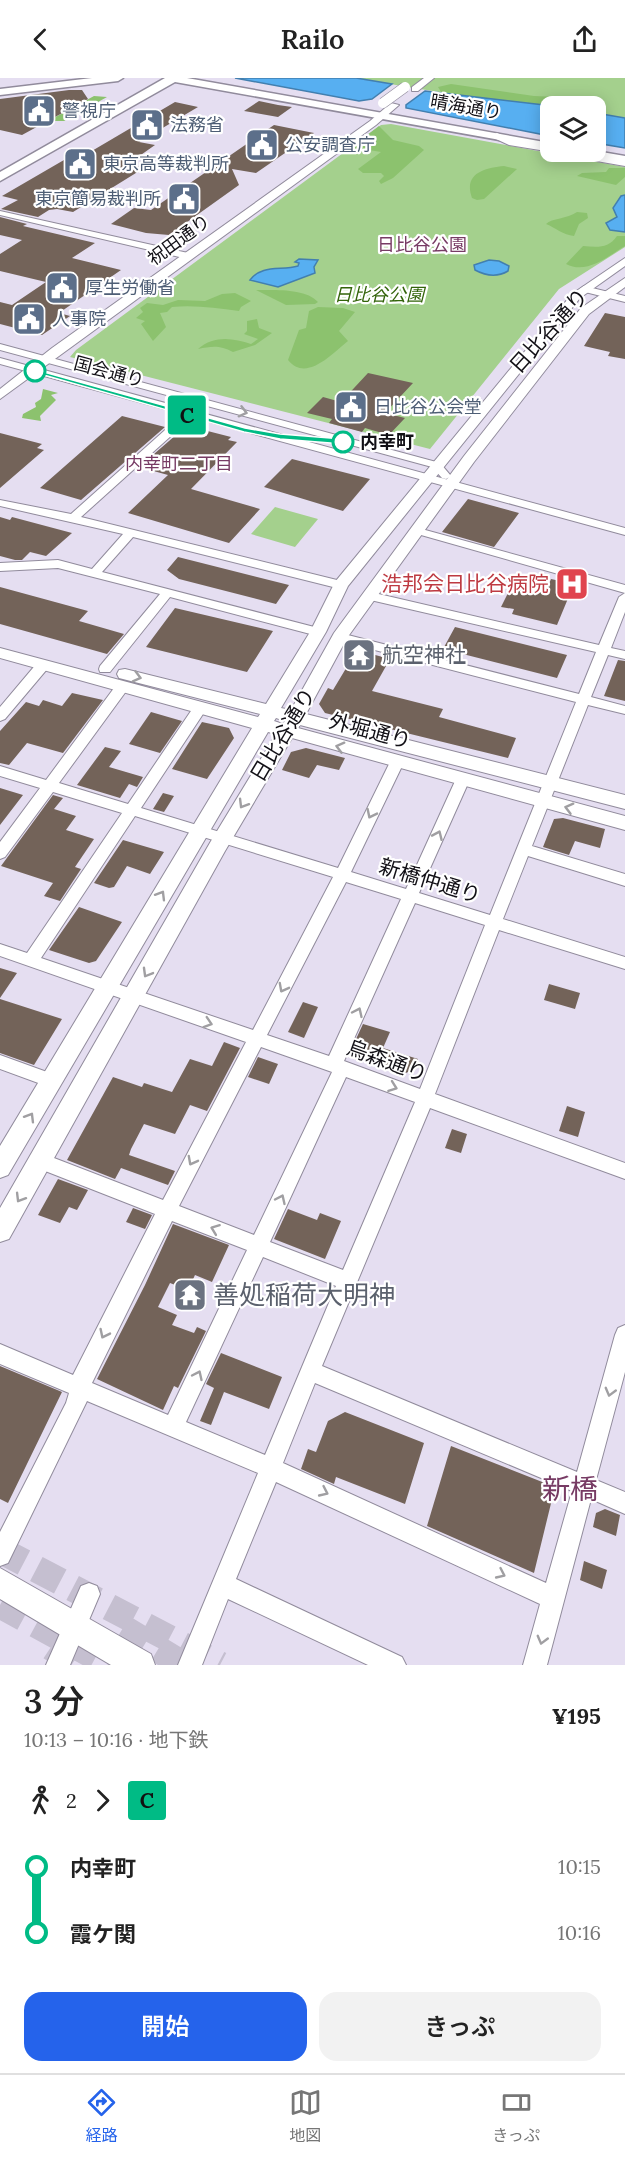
<!DOCTYPE html>
<html lang="ja">
<meta charset="utf-8">
<style>
body{margin:0;font-family:Lora,"Noto Sans JP",serif;background:#f2f2f2;color:#222;height:100vh;display:flex;flex-direction:column;font-size:22px;white-space:nowrap}
*{box-sizing:border-box;margin:0}
p{font-size:20px;color:#767676}
.icon{flex:none;width:33px;height:33px;fill:none;stroke:currentColor;stroke-width:2;stroke-linecap:round;stroke-linejoin:round}
.map{position:relative;height:1587px;overflow:hidden}
.drawer{display:flex;flex-direction:column;background:#fff;flex:1}
.drawer>*{flex:none}
.badge{padding:0 12px;border-radius:4px;font-size:21px;line-height:39px}
.tools{position:absolute;left:540px;top:18px;display:grid;gap:12px}
.tools a{display:grid;place-items:center;width:66px;height:66px;border-radius:12px;background:#fff;box-shadow:0 3px 15px #0003;font-size:30px}
.map>.badge{position:absolute;translate:-50% -50%;box-shadow:0 0 0 3px #fff}
.legs{display:flex;align-items:center;gap:9px;height:66px;padding:0 24px;font-size:20px}
.legs p{margin-inline-start:auto}
.summary{display:flex;align-items:center;justify-content:space-between;height:102px;padding:0 24px}
h1{font-size:33px;font-weight:600;line-height:45px}
.action{display:flex;gap:12px;margin-top:auto;padding:12px 24px}
.action a{flex:1;height:69px;border-radius:18px;background:#2563eb;color:#fff;font-size:24px;font-weight:600;line-height:69px;text-align:center}
.action a+a{background:#f2f2f2;color:#222}
ul{padding:0 24px;list-style:none}
li{display:flex;align-items:center;gap:21px;height:66px;font-size:22px}
li i{display:grid;place-items:center;width:9px;height:100%;margin:0 8px;background:currentColor}
li i::after{content:'';width:15px;height:15px;margin:-8px;border:4px solid;border-radius:50%;background:#fff}
li p{margin-inline-start:auto}
li:first-child i{background:linear-gradient(#0000 50%,currentColor 0)}
li:last-child i{background:linear-gradient(currentColor 50%,#0000 0)}
header{display:flex;justify-content:space-between;align-items:center;height:78px;padding:0 24px;background:#fff;font-size:27px;font-weight:600}
.menu{display:flex;justify-content:space-around;align-items:center;height:84px;border-top:2px solid #e0e0e0;background:#fff;font-size:16px;color:#767676}
.menu a{display:grid;justify-items:center;gap:3px}
.menu .current{color:#2563eb}
.map>svg:first-child{display:block}
.green{fill:#a4d08d}
.forest{fill:#8cc26e}
.water{fill:#57aff1;stroke:#427faf;stroke-width:1.5}
.building{fill:#736359}
.lines{fill:none;stroke-linecap:round;stroke-linejoin:round}
.major-tunnel{stroke:#c5bfd0;stroke-width:27;stroke-dasharray:27 14;stroke-linecap:butt}
.minor-casing{stroke:#918b9c;stroke-width:2}
.major-casing{stroke:#918b9c;stroke-width:2}
.highway-casing{stroke:#918b9c;stroke-width:3}
.minor{fill:#fff;fill-rule:evenodd}
.major{fill:#fff;fill-rule:evenodd}
.highway{fill:#fff;fill-rule:evenodd}
.major-bridge-casing{stroke:#918b9c;stroke-width:11;stroke-linecap:butt}
.major-bridge{stroke:#fff;stroke-width:10}
.oneway{stroke:#a09fa2}
.line-1{fill:#00bb85;stroke:#fff;stroke-width:1.5}
.stop-1-dot{fill:#fff;stroke:#00bb85;stroke-width:3}
.labels{text-anchor:middle;stroke-width:4.5;stroke-linejoin:round;paint-order:stroke}
.far-street-label{font-size:18px;fill:#121016;stroke:#fff}
.far-service-label{font-size:18px;fill:#4e5e75;stroke:#fff;text-anchor:start}
.far-neighbourhood-label{font-size:18px;fill:#773b64;stroke:#fff}
.far-park-label{font-size:18px;font-style:italic;fill:#33640a;stroke:#fff}
.far-stop-label{font-size:18px;font-weight:bold;fill:#121016;stroke:#fff;text-anchor:start}
.street-label{font-size:21px;fill:#121016;stroke:#fff}
.health-label{font-size:21px;fill:#be3a42;stroke:#fff;text-anchor:end}
.worship-label{font-size:21px;fill:#5b616d;stroke:#fff;text-anchor:start}
.near-worship-label{font-size:26px;fill:#5b616d;stroke:#fff;text-anchor:start}
.near-quarter-label{font-size:28px;fill:#773b64;stroke:#fff}
</style>
<header><svg class="icon" aria-label="back" viewBox="0 0 24 24"><path d="M15 5l-7 7 7 7"/></svg>Railo<svg class="icon" aria-label="share" viewBox="0 0 24 24"><path d="M12 15V3M7 8l5-5 5 5M5 13v7h14v-7"/></svg></header>
<div class="map">
<svg width="625" height="1587" viewBox="0 0 625 1587">
<rect width="100%" height="100%" fill="#e5def1"/>
<path class="green" d="M356 0H625V40L596 35V28C515 28 436 14 356 0Z
M391 46 625 89V169L559 211 430 371 70 279 76 272 381 47Z
M275 429 318 441 295 469 251 456Z"/>
<path class="forest" d="M451 6 534 18 582 20 588 25 563 23 561 27 574 28 543 29 441 14 438 9Z
M94 18 107 19 64 43H48Z
M379 48 393 62 419 68 424 72 393 100 381 106 379 103 384 98 381 95H363L358 91 381 74 351 69Z
M504 88 517 91 484 121 477 122 472 120C463 95 485 90 504 88Z
M609 90H625V99L616 107 577 98 582 95 606 94Z
M577 134 587 135 588 140 579 146 574 158C563 157 556 150 546 146 552 140 567 141 577 134Z
M617 158H625V168C608 178 587 197 566 186L583 168C597 169 608 171 617 158Z
M256 212C273 212 306 210 318 224L315 226 286 227Z
M235 215 251 223 241 229 239 233C216 230 195 227 172 229L167 234 160 235 166 249 153 263 141 246 145 243 136 240 143 234 140 230 147 225 163 227 178 222 205 223 222 216Z
M318 229 343 230 355 234 339 253 348 263C333 275 306 305 288 282L299 252 306 250 309 233Z
M257 241 259 250 272 255 255 267 233 274C220 267 212 268 198 271 214 257 233 260 251 266L258 261 244 256 247 253V243Z
M43 311 58 315 51 317 56 322 40 338 41 343 22 340 23 336 36 329 35 325 41 321Z"/>
<path class="water" d="M235 0H356L392 6 372 21 359 23Z
M425 13 553 28H550V58L406 30V27Z
M596 35 625 40V70L596 65Z
M625 117V154L610 152 606 145 617 139 613 130 621 118Z
M299 181 318 182 314 189 315 195 278 209 250 202C262 186 281 193 298 188L299 185 295 184Z
M489 182 499 183 509 188 508 193C498 199 486 198 475 192L474 187Z"/>
<path class="building" d="M69 12H82L88 21 22 57 0 52V21Z
M259 23 278 27 292 29 278 39 244 33Z
M175 24 198 29 139 64 155 67 128 86 144 90 73 134 57 131 49 132 38 139 1 131 18 122 2 118 76 75 85 77Z
M274 47 314 55 256 95 232 91 239 107 169 157 146 155 111 146 134 130 151 132Z
M0 139 27 146 23 148 95 165 72 180 121 192 59 235 70 238 42 257 0 246V224L12 227 46 204 0 193V176L22 162 0 157Z
M605 235 625 239V281L608 278 610 274 584 268Z
M368 295 413 305 385 335 405 340 389 357 365 350 362 354 329 345 332 341 307 335 323 319 341 324Z
M122 338 165 349 81 422 40 410Z
M192 349 231 359 228 362 237 364 191 411 260 431 229 465 128 435 168 397 139 389 184 350 190 351Z
M0 355 42 366 37 370 44 372 0 410Z
M292 381 370 401 343 433 264 409Z
M468 421 519 435 494 469 442 454Z
M0 439 10 442 12 439 72 455 46 478 30 474 22 482H15L0 478Z
M178 479 289 507 276 526 179 501 167 492Z
M551 501 574 506 557 547 512 536 514 531 501 529 512 507 545 515Z
M0 509 88 533 79 543 124 556 107 576 0 546Z
M175 530 273 553 247 594 146 569Z
M455 549 567 577 557 600 443 571Z
M357 572 390 581 372 613 443 631 439 639 516 660 508 680 325 635 319 626 328 610 333 612Z
M618 582 625 583V623L604 618Z
M72 615 103 622 63 675 27 665 9 687 0 685V653L26 624 39 628 43 622 62 628Z
M151 634 182 643 160 675 129 666Z
M202 644 229 650 234 660 207 701 172 691Z
M105 669 121 673 109 689 143 699 137 709 129 706 120 720 77 707Z
M306 670 345 680 339 692 317 687 309 700 282 692 291 674Z
M0 710 23 717 0 747Z
M163 715 174 718 164 734 153 731Z
M53 717 63 720 54 731 76 738 66 752 94 761 75 789 81 791 60 823 44 818 53 805 1 788Z
M563 740 605 751 600 770 575 763 569 777 543 769 554 741Z
M123 762 164 774 150 796 127 788 114 809 109 810 94 805Z
M79 829 122 844 96 883 89 885 49 872Z
M0 890 17 895 0 920Z
M549 906 580 915 575 931 544 922Z
M0 921 62 941 34 987 0 975Z
M303 924 318 929 304 960 288 954Z
M363 946 390 954 383 970 418 981 414 991 406 995 350 974Z
M224 964 240 970 207 1033 190 1027 175 1056 144 1046 131 1071 129 1077 175 1093 168 1107 121 1090 115 1101 67 1082 113 999 142 1009 144 1005 172 1014 190 981 212 988Z
M258 979 278 986 269 1006 248 999Z
M567 1028 585 1034 578 1059 559 1053Z
M452 1051 467 1056 461 1075 445 1070Z
M58 1101 88 1112 77 1132 69 1129 60 1145 38 1137Z
M133 1130 152 1137 145 1151 126 1144Z
M288 1131 317 1142 320 1135 341 1143 325 1181 274 1161Z
M173 1146 229 1167 212 1204 195 1197 188 1212 170 1205 158 1229 177 1237 172 1247 194 1255 197 1249 206 1253 178 1310 174 1308 163 1332 97 1301 145 1207Z
M221 1275 282 1299 269 1331 224 1314 211 1347 200 1343 214 1310 206 1306Z
M0 1288 62 1314 8 1425 0 1421Z
M345 1334 424 1365 405 1426 336 1399 334 1406 301 1391 308 1371 316 1374 328 1343Z
M451 1368 555 1409 534 1495 427 1448Z
M605 1431 620 1437 616 1458 593 1449 596 1435Z
M584 1483 607 1492 602 1511 580 1502Z"/>
<g class="lines">
<path class="major-tunnel" d="M0 1472 220 1587
M0 1527 111 1587
M123 1550 184 1587
M51 1569 78 1587"/>
<g class="minor-casing">
<path id="minor" d="M0 133 188 175 192 178 188 181 0 137Z
M584 208 625 218V224L581 213 580 211Z
M0 266 440 385 451 398 446 401 442 400 432 389 0 272Z
M0 280 625 450V457L192 339 81 439 345 504 347 507 341 511 133 459 102 494 322 551 324 554 318 558 170 519 110 594H100L99 591 100 588 160 516 58 490 0 493V485L58 482 92 491 123 456 0 428V422L71 436 183 336 0 286Z
M418 450 625 507V515L414 455V451Z
M370 514 599 567 619 519 625 515V534L611 570 625 573V581L608 577 591 619 625 628V636L588 627 532 768 625 796V808L528 778 503 841 625 879V891L499 852 435 1016 625 1085V1101L430 1030 322 1288 577 1394 615 1257 618 1250 625 1247V1294L596 1402 625 1414V1436L591 1421 547 1587H523L540 1526 276 1404 236 1501 402 1579 406 1587H368L228 1521 202 1587H178L258 1395 87 1323 8 1485 0 1488V1454L66 1325 69 1315 0 1286V1266L73 1297 155 1136 35 1089 32 1083 35 1077 41 1075 163 1122 246 964 0 878V866L27 875 122 735 53 714 5 779 0 781V764L40 710 0 698V688L46 702 117 606H127L129 609 127 612 59 705 128 726 195 627H205L207 630 205 633 141 730 338 790 390 684 397 679 402 681 404 684 351 794 406 811 456 701 458 697H468L470 701 419 815 490 837 576 624 336 562 334 559 340 555 579 616 596 574 366 521V515ZM135 738 333 799 253 952 41 880ZM346 804 401 821 329 978 267 957ZM415 825 485 847 420 1011 344 983ZM261 969 332 994 254 1157 179 1128ZM346 999 415 1024 343 1192 270 1164ZM172 1143 247 1172 168 1337 92 1305ZM263 1179 336 1208 265 1377 186 1344ZM315 1305 572 1413 546 1505 283 1385Z
M43 583 49 587 48 590 5 641 0 643V629L38 584Z
M0 977 58 998 61 1003 58 1008 52 1010 0 991Z
M89 1505 97 1508 100 1516 70 1587H46L81 1508Z"/>
</g>
<g class="major-casing">
<path id="major" d="M424 0H434L418 13H412V9Z
M391 25 399 27 376 47 0 321V311L52 270 370 43Z
M497 55 512 62 550 68 552 74 509 67 494 60V56Z
M557 74H576L625 82V88L562 77Z
M625 180V188L580 220 348 508 326 554 281 630 291 632 334 555 464 378 581 230 625 200V209L589 236 474 384 347 560 306 636 625 717V731L300 647 298 650 625 738V752L292 660 225 773 9 1161 0 1164V1130L211 763 276 656 268 654 8 1097 0 1100V1068L252 650 0 580V570L258 639 260 636 119 600 117 596 119 592 125 591 266 626 310 554 335 504 572 216ZM276 640 285 643 283 646 274 643Z
M0 1490 151 1576 155 1587H111L0 1521Z"/>
</g>
<g class="highway-casing">
<path id="highway" d="M92 0H123L118 3 0 17V11Z
M187 0 550 65V71L175 4 0 103V94L165 0Z
M596 73 625 78V84L581 77 575 74Z"/>
</g>
<use href="#minor" class="minor"/>
<use href="#major" class="major"/>
<use href="#highway" class="highway"/>
<g class="major-bridge-casing">
<path id="major-bridge" d="M383 25 405 9"/>
</g>
<use href="#major-bridge" class="major-bridge"/>
</g>
<defs><path id="oneway-chevron" d="M-2-3.5L2.5 0L-2 3.5" fill="none" stroke-width="1.6" stroke-linecap="round" stroke-linejoin="round" transform="scale(1.5)"/></defs>
<g class="oneway">
<use href="#oneway-chevron" transform="translate(243 334) rotate(15)"/>
<use href="#oneway-chevron" transform="translate(137 599) rotate(15)"/>
<use href="#oneway-chevron" transform="translate(340 669) rotate(-165)"/>
<use href="#oneway-chevron" transform="translate(243 726) rotate(121)"/>
<use href="#oneway-chevron" transform="translate(569 730) rotate(-165)"/>
<use href="#oneway-chevron" transform="translate(371 736) rotate(116)"/>
<use href="#oneway-chevron" transform="translate(438 757) rotate(-66)"/>
<use href="#oneway-chevron" transform="translate(161 817) rotate(-59)"/>
<use href="#oneway-chevron" transform="translate(147 895) rotate(120)"/>
<use href="#oneway-chevron" transform="translate(283 910) rotate(118)"/>
<use href="#oneway-chevron" transform="translate(358 934) rotate(-65)"/>
<use href="#oneway-chevron" transform="translate(208 945) rotate(18)"/>
<use href="#oneway-chevron" transform="translate(393 1009) rotate(20)"/>
<use href="#oneway-chevron" transform="translate(30 1039) rotate(-59)"/>
<use href="#oneway-chevron" transform="translate(192 1083) rotate(118)"/>
<use href="#oneway-chevron" transform="translate(20 1120) rotate(121)"/>
<use href="#oneway-chevron" transform="translate(281 1121) rotate(-65)"/>
<use href="#oneway-chevron" transform="translate(215 1151) rotate(-159)"/>
<use href="#oneway-chevron" transform="translate(104 1256) rotate(116)"/>
<use href="#oneway-chevron" transform="translate(198 1297) rotate(-65)"/>
<use href="#oneway-chevron" transform="translate(610 1314) rotate(105)"/>
<use href="#oneway-chevron" transform="translate(324 1414) rotate(25)"/>
<use href="#oneway-chevron" transform="translate(501 1496) rotate(25)"/>
<use href="#oneway-chevron" transform="translate(542 1562) rotate(105)"/>
</g>
<path class="line-1" d="M33 291 245 350 280 356 343 361 347 364 343 366 280 361 244 354 33 294Z"/>
<defs>
<g id="civic-square" transform="scale(1.725)"><rect x="-9" y="-9" width="18" height="18" rx="4" fill="#5c6f8a" stroke="#fff"/><path d="M-.6-6.5H3V-4.5H.6V-3L4-1V1h2V6H-6V1h2V-1L-.6-3ZM-1.2 2.5V6h2.4V2.5Z" fill="#fff"/></g>
<g id="hospital-square" transform="scale(1.725)"><rect x="-9" y="-9" width="18" height="18" rx="4" fill="#e0444e" stroke="#fff"/><path d="M-5-5h3v3.5h4V-5h3V5h-3V1.5h-4V5h-3Z" fill="#fff"/></g>
<g id="temple-square" transform="scale(1.725)"><rect x="-9" y="-9" width="18" height="18" rx="4" fill="#6b7280" stroke="#fff"/><path d="M0-6L5-2H3V0L6.5 2.5H4V6H1.5V3h-3V6H-4V2.5H-6.5L-3 0V-2H-5Z" fill="#fff"/></g>
</defs>
<g fill-rule="evenodd">
<use href="#civic-square" x="39" y="33"/>
<use href="#civic-square" x="147" y="47"/>
<use href="#civic-square" x="262" y="67"/>
<use href="#civic-square" x="80" y="86"/>
<use href="#civic-square" x="184" y="121"/>
<use href="#civic-square" x="62" y="210"/>
<use href="#civic-square" x="29" y="241"/>
<use href="#civic-square" x="351" y="329"/>
<use href="#hospital-square" x="572" y="506"/>
<use href="#temple-square" x="359" y="577"/>
<use href="#temple-square" x="190" y="1217"/>
</g>
<g class="stop-1-dot">
<circle cx="35" cy="293" r="10"/>
<circle cx="343" cy="364" r="10"/>
</g>
<g class="labels">
<g class="far-street-label">
<text transform="translate(466 29) rotate(10)" y="6">晴海通り</text>
<text transform="translate(179 162) rotate(-36)" y="6">祝田通り</text>
<text transform="translate(109 294) rotate(15)" y="6">国会通り</text>
</g>
<g class="far-service-label">
<text x="62" y="39">警視庁</text>
<text x="170" y="53">法務省</text>
<text x="285" y="73">公安調査庁</text>
<text x="103" y="92">東京高等裁判所</text>
<text x="161" y="127" text-anchor="end">東京簡易裁判所</text>
<text x="85" y="216">厚生労働省</text>
<text x="52" y="247">人事院</text>
<text x="374" y="335">日比谷公会堂</text>
</g>
<g class="far-neighbourhood-label">
<text x="422" y="173">日比谷公園</text>
<text x="179" y="392">内幸町二丁目</text>
</g>
<g class="far-park-label">
<text x="379" y="223">日比谷公園</text>
</g>
<g class="far-stop-label">
<text x="360" y="370">内幸町</text>
</g>
<g class="street-label">
<text transform="translate(549 253) rotate(-48)" y="7">日比谷通り</text>
<text transform="translate(370 653) rotate(15)" y="7">外堀通り</text>
<text transform="translate(283 657) rotate(-59)" y="7">日比谷通り</text>
<text transform="translate(430 803) rotate(17)" y="7">新橋仲通り</text>
<text transform="translate(387 983) rotate(20)" y="7">烏森通り</text>
</g>
<g class="health-label">
<text x="549" y="513">浩邦会日比谷病院</text>
</g>
<g class="worship-label">
<text x="382" y="584">航空神社</text>
</g>
<g class="near-worship-label">
<text x="213" y="1226">善処稲荷大明神</text>
</g>
<g class="near-quarter-label">
<text x="570" y="1421">新橋</text>
</g>
</g>
</svg>
<div class="tools">
<a><svg class="icon" aria-label="layers" viewBox="0 0 24 24"><path d="M12 4l9 5-9 5-9-5zM3 14l9 5 9-5"/></svg></a>
</div>
<b class="badge" style="left:187px;top:337px;background:#00bb85;color:#111">C</b>
</div>
<section class="drawer">
<div class="summary"><div><h1>3 分</h1><p>10:13 – 10:16 · 地下鉄</p></div><b>¥195</b></div>
<div class="legs"><svg class="icon" aria-label="walk" viewBox="0 0 24 24"><circle cx="13" cy="4" r="2"/><path d="M13 8l-2 6 4 7M11 14l-3 7M7 12l3-4h3l4 4"/></svg>2<svg class="icon" aria-label="forward" viewBox="0 0 24 24"><path d="M9 5l7 7-7 7"/></svg><b class="badge" style="background:#00bb85;color:#111">C</b></div>
<ul>
<li><i style="color:#00bb85"></i><b>内幸町</b><p>10:15</p></li>
<li><i style="color:#00bb85"></i><b>霞ケ関</b><p>10:16</p></li>
</ul>
<div class="action"><a>開始</a><a>きっぷ</a></div>
</section>
<nav class="menu">
<a class="current"><svg class="icon" aria-label="directions" viewBox="0 0 24 24"><path d="M12 3l9 9-9 9-9-9zM9 14v-3h6M13 9l2 2-2 2"/></svg>経路</a>
<a><svg class="icon" aria-label="map" viewBox="0 0 24 24"><path d="M3 6l6-2 6 2 6-2v14l-6 2-6-2-6 2zM9 4v14M15 6v14"/></svg>地図</a>
<a><svg class="icon" aria-label="tickets" viewBox="0 0 24 24"><path d="M3 7h18v10H3zM15 7v10"/></svg>きっぷ</a>
</nav>
